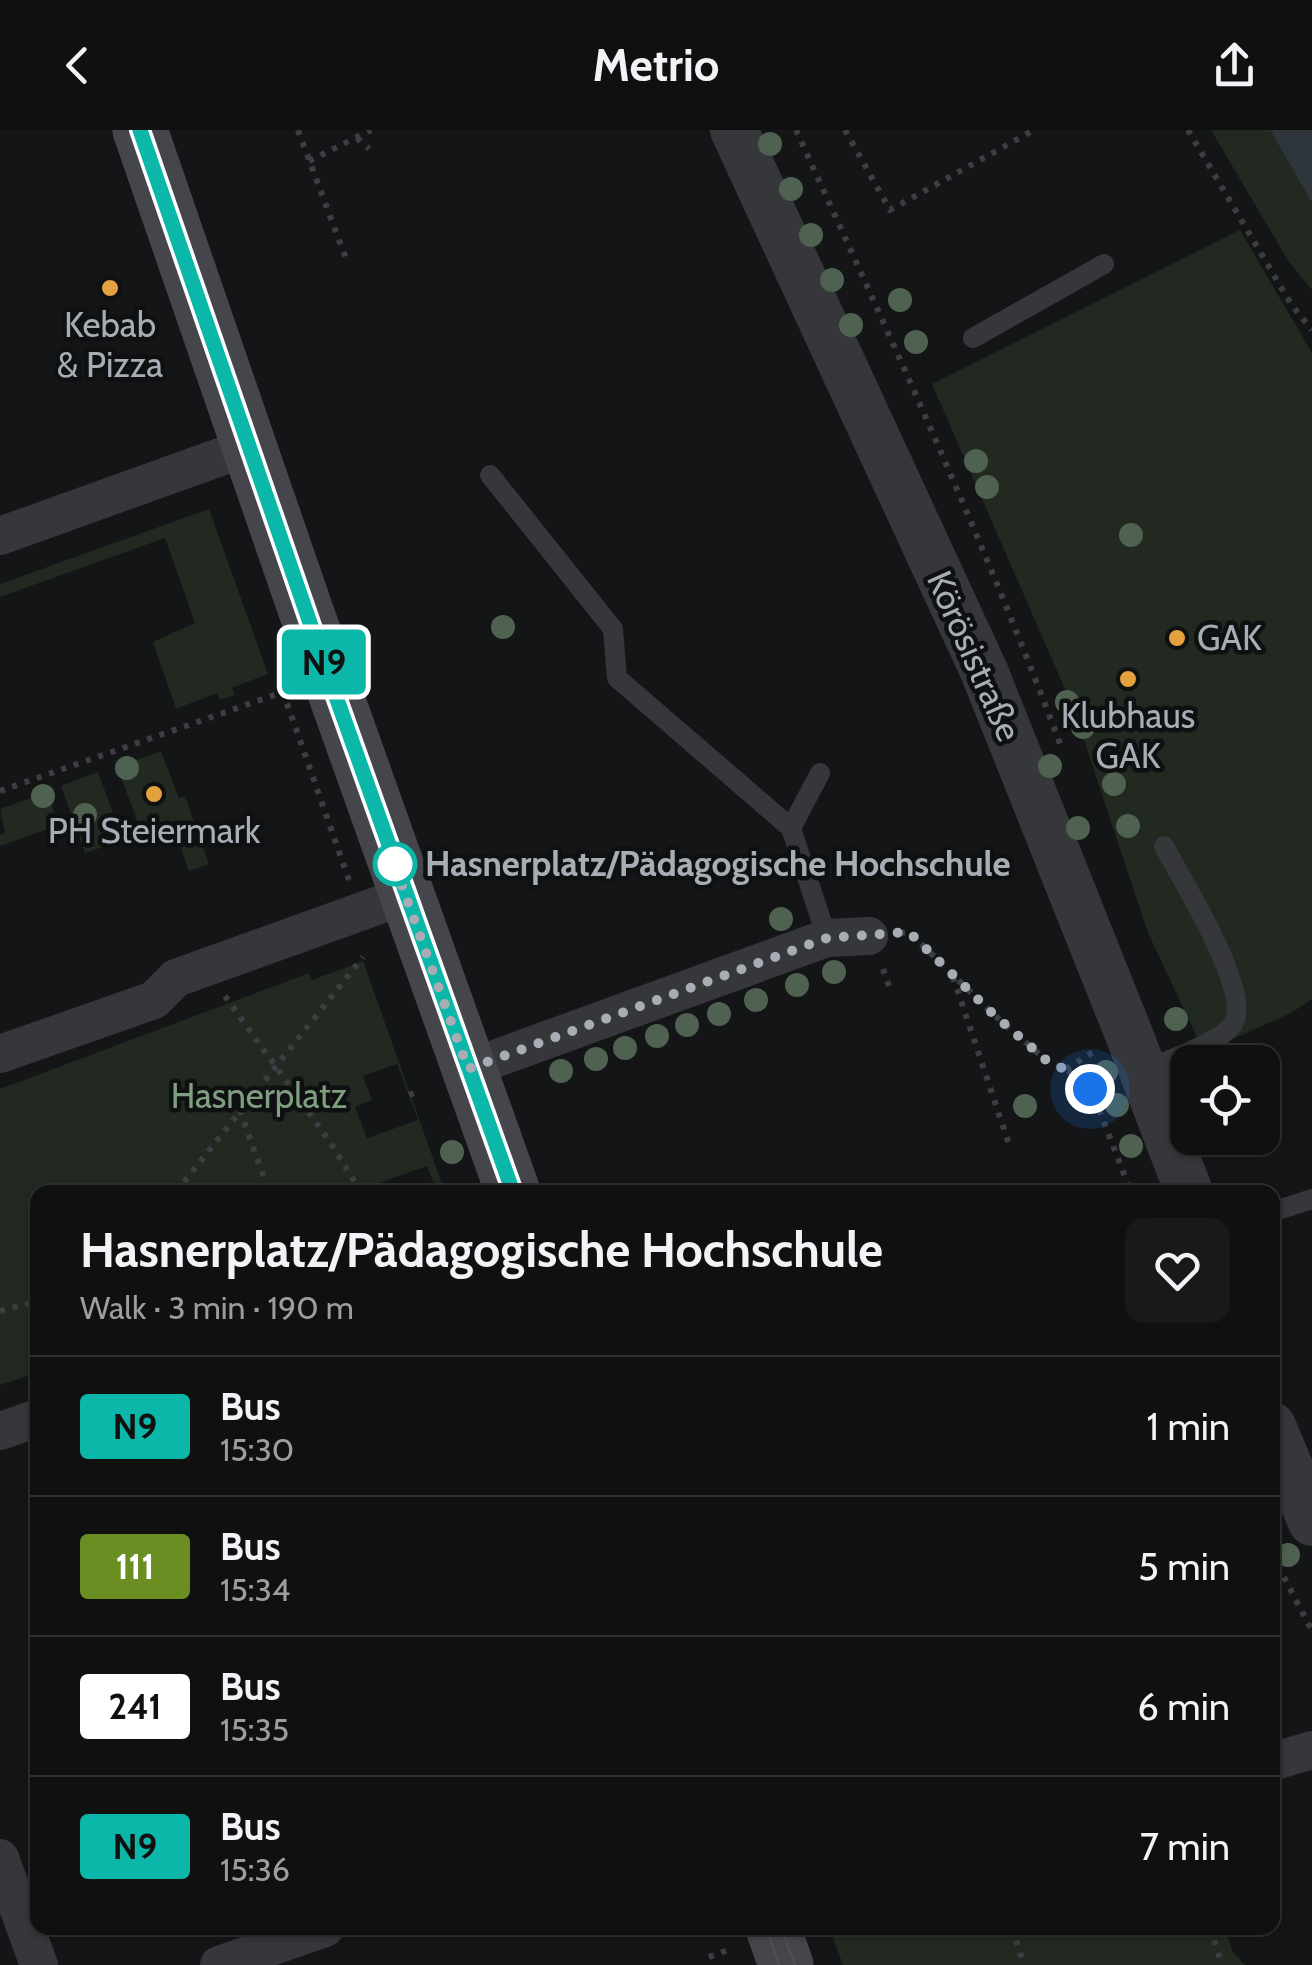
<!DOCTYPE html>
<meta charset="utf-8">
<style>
body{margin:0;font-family:Cabin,sans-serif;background:#181919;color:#f1f3f6;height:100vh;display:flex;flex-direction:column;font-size:38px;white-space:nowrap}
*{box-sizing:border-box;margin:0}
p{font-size:32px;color:#9b9d9f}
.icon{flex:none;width:55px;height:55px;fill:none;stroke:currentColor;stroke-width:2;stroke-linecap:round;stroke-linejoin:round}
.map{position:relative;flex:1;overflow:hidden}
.sheet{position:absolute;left:30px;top:1055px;width:1250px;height:750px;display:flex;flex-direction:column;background:#0f1010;border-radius:20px;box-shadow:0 2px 8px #0004,0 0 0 2px #2f3030}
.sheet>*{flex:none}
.badge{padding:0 20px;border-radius:8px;font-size:35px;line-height:65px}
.tools{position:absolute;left:1170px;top:915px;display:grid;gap:20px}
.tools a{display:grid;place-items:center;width:110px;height:110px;border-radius:20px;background:#0f1010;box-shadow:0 2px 8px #0004,0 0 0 2px #2f3030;font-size:50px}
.you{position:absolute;width:50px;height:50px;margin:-25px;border:8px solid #fff;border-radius:50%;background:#1a73e8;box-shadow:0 0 0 15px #1a73e833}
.map>.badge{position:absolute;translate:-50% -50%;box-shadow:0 0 0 5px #fff}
.round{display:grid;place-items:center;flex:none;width:105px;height:105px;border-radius:20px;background:#181919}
.summary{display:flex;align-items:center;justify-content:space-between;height:170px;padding:0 50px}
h1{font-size:48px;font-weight:700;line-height:75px}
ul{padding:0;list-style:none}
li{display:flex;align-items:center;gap:30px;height:140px;padding:0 50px;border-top:2px solid #2f3030}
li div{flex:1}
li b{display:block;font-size:38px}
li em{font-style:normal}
li .badge{min-width:110px;font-weight:700;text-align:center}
header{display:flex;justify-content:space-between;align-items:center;height:130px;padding:0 50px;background:#0f1010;font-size:45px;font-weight:700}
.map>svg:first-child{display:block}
.green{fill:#212921;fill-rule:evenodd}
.water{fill:#2e363b}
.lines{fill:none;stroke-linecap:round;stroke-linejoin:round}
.path{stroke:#3c3e42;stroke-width:6;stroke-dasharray:5 8;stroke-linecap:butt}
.service{stroke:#36373b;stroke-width:20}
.minor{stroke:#36373b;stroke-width:38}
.tertiary{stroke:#36373b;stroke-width:48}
.secondary{stroke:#44464b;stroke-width:55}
.tram{stroke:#4d4f54;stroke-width:2.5}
.tree{fill:#4f6150}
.line-casing{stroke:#fff;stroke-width:22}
.line{stroke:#0ab7a8;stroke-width:15}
.walk{stroke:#a7acb5;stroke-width:10;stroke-dasharray:0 18}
.poi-dot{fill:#e4a23f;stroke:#0f1011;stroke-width:4}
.stop-dot{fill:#fff;stroke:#0ab7a8;stroke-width:5}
.labels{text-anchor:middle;stroke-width:9;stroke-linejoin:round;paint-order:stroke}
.poi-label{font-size:35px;fill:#a7acb5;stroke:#0f1011}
.street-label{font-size:35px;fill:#a7acb5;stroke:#0f1011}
.stop-label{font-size:35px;font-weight:bold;fill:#a7acb5;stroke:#0f1011;text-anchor:start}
.park-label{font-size:35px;fill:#809f80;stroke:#0f1011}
</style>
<header><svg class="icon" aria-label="back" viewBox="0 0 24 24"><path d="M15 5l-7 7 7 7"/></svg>Metrio<svg class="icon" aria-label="share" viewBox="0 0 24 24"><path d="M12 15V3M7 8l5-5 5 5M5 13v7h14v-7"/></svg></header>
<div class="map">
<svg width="1312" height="1835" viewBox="0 0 1312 1835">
<rect width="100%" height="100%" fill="#141516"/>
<path class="green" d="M1211 0H1270L1312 73V160L1289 132Z
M1240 100 1312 223V869L1291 883 1204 922 1148 803 1074 580 932 254Z
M209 379 268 544 232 558 235 565 220 570 217 563 176 579 153 512 195 493 165 408 0 467V454Z
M161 621 179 668 185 666 209 734 189 741 172 693 142 703 117 637Z
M98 642 123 710 85 723 61 656Z
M47 662 59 695 0 716V705L5 702 0 679Z
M363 831 445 1062H437L427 1036 371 1056 373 1062H38L37 1243 0 1255V959L309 843 312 850ZM397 934 418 990 367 1008 355 977 372 970 363 946Z
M829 1798H1225L1233 1822 1245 1835H843Z"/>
<path class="water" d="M1270 0H1312V73Z"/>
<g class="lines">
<path class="path" d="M298 0 346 129
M796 0C889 204 983 408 1062 619
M845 0 890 80 1034 0
M1188 0 1291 174 1312 200
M357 8 369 19
M309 31 371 0
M0 661 283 562 350 753
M900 803 909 802 993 884 1046 930 1066 939 1091 959 1131 1062
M883 839 891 862
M953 847 1009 1014
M225 866 330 1012 361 1062
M1066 939 1095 921
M409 965 418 961
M240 980 269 1062
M176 1062 363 827
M1244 1062 1259 1057
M0 1181 38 1171
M1272 1424 1312 1501
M1012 1798 1024 1835
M1210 1798 1222 1835
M709 1827 728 1820"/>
<path class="service" d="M973 208 1104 134
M490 345 613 499 617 548 791 698 827 808
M791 698 820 643
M1143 940C1165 932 1220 913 1233 894 1253 862 1181 749 1164 716
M1272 1082 1312 1069"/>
<path class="minor" d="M0 406 248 317
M0 924 154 870 176 848 407 765
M467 939 827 808 869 806
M0 1301 38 1288
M1272 1632 1312 1620
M0 1728 39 1835
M219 1835 325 1798"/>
<path class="tertiary" d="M734 0 984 541 1130 907 1189 1062
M1272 1296 1312 1392"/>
<path class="secondary" d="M140 0 307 484 513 1062
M773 1798 786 1835"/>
<path class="tram" d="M130 0 505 1062
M148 0 156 36 268 350
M766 1798 779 1835
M781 1798 795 1835"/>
</g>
<g class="tree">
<circle cx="770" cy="14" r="12"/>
<circle cx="791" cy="59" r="12"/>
<circle cx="811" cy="105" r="12"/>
<circle cx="832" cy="150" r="12"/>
<circle cx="900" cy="170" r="12"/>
<circle cx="851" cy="195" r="12"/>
<circle cx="916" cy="212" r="12"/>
<circle cx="976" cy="331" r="12"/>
<circle cx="987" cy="357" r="12"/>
<circle cx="1131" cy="405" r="12"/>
<circle cx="503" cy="497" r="12"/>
<circle cx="1067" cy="572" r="12"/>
<circle cx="1083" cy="597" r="12"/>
<circle cx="1050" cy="636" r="12"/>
<circle cx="127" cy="638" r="12"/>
<circle cx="1114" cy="654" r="12"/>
<circle cx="43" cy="666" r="12"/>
<circle cx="85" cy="685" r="12"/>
<circle cx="1128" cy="696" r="12"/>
<circle cx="1078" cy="698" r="12"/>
<circle cx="781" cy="789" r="12"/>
<circle cx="834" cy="842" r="12"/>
<circle cx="797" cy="855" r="12"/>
<circle cx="756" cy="870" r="12"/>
<circle cx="719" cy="884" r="12"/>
<circle cx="1176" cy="889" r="12"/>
<circle cx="687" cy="895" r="12"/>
<circle cx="657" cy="906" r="12"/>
<circle cx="625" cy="918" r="12"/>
<circle cx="596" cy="929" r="12"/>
<circle cx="561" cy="941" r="12"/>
<circle cx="1106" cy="942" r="12"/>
<circle cx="1117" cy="975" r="12"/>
<circle cx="1025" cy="976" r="12"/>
<circle cx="1131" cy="1016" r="12"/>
<circle cx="452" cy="1022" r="12"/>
<circle cx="1288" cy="1425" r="12"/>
</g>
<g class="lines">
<g class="line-casing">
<path id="line" d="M140 0 319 519 513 1062"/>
</g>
<use href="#line" class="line"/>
<path class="walk" d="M395 734 392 728 468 939 827 808 909 802 993 884 1046 930 1066 940 1090 959"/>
</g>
<g class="poi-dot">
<circle cx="110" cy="158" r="10"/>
<circle cx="1177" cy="508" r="10"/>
<circle cx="1128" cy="549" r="10"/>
<circle cx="154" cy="664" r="10"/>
</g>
<circle class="stop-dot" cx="395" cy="734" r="20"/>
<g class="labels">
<g class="poi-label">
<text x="110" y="207">Kebab<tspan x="110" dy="40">&amp; Pizza</tspan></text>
<text x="1197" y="520" text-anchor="start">GAK</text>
<text x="1128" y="598">Klubhaus<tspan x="1128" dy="40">GAK</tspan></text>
<text x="154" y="713">PH Steiermark</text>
</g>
<g class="street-label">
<text transform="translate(974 526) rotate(66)" y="12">Körösistraße</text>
</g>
<g class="stop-label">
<text x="425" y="746">Hasnerplatz/Pädagogische Hochschule</text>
</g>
<g class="park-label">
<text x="259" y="978">Hasnerplatz</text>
</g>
</g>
</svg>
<div class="tools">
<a><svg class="icon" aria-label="locate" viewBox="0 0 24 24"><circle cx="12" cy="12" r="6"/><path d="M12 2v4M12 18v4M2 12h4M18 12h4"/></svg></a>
</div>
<div class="you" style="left:1090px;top:959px"></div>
<b class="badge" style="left:324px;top:532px;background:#0ab7a8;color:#111">N9</b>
<section class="sheet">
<div class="summary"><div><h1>Hasnerplatz/Pädagogische Hochschule</h1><p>Walk · 3 min · 190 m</p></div><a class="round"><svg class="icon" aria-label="heart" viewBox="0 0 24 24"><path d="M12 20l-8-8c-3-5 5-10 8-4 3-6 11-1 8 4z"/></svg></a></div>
<ul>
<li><span class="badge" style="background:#0ab7a8;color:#111">N9</span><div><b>Bus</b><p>15:30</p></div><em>1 min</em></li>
<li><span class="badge" style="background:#6b8e23;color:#fff">111</span><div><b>Bus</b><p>15:34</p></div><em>5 min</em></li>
<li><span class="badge" style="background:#fff;color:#111">241</span><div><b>Bus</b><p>15:35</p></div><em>6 min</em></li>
<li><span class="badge" style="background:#0ab7a8;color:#111">N9</span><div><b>Bus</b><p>15:36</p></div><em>7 min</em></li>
</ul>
</section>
</div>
